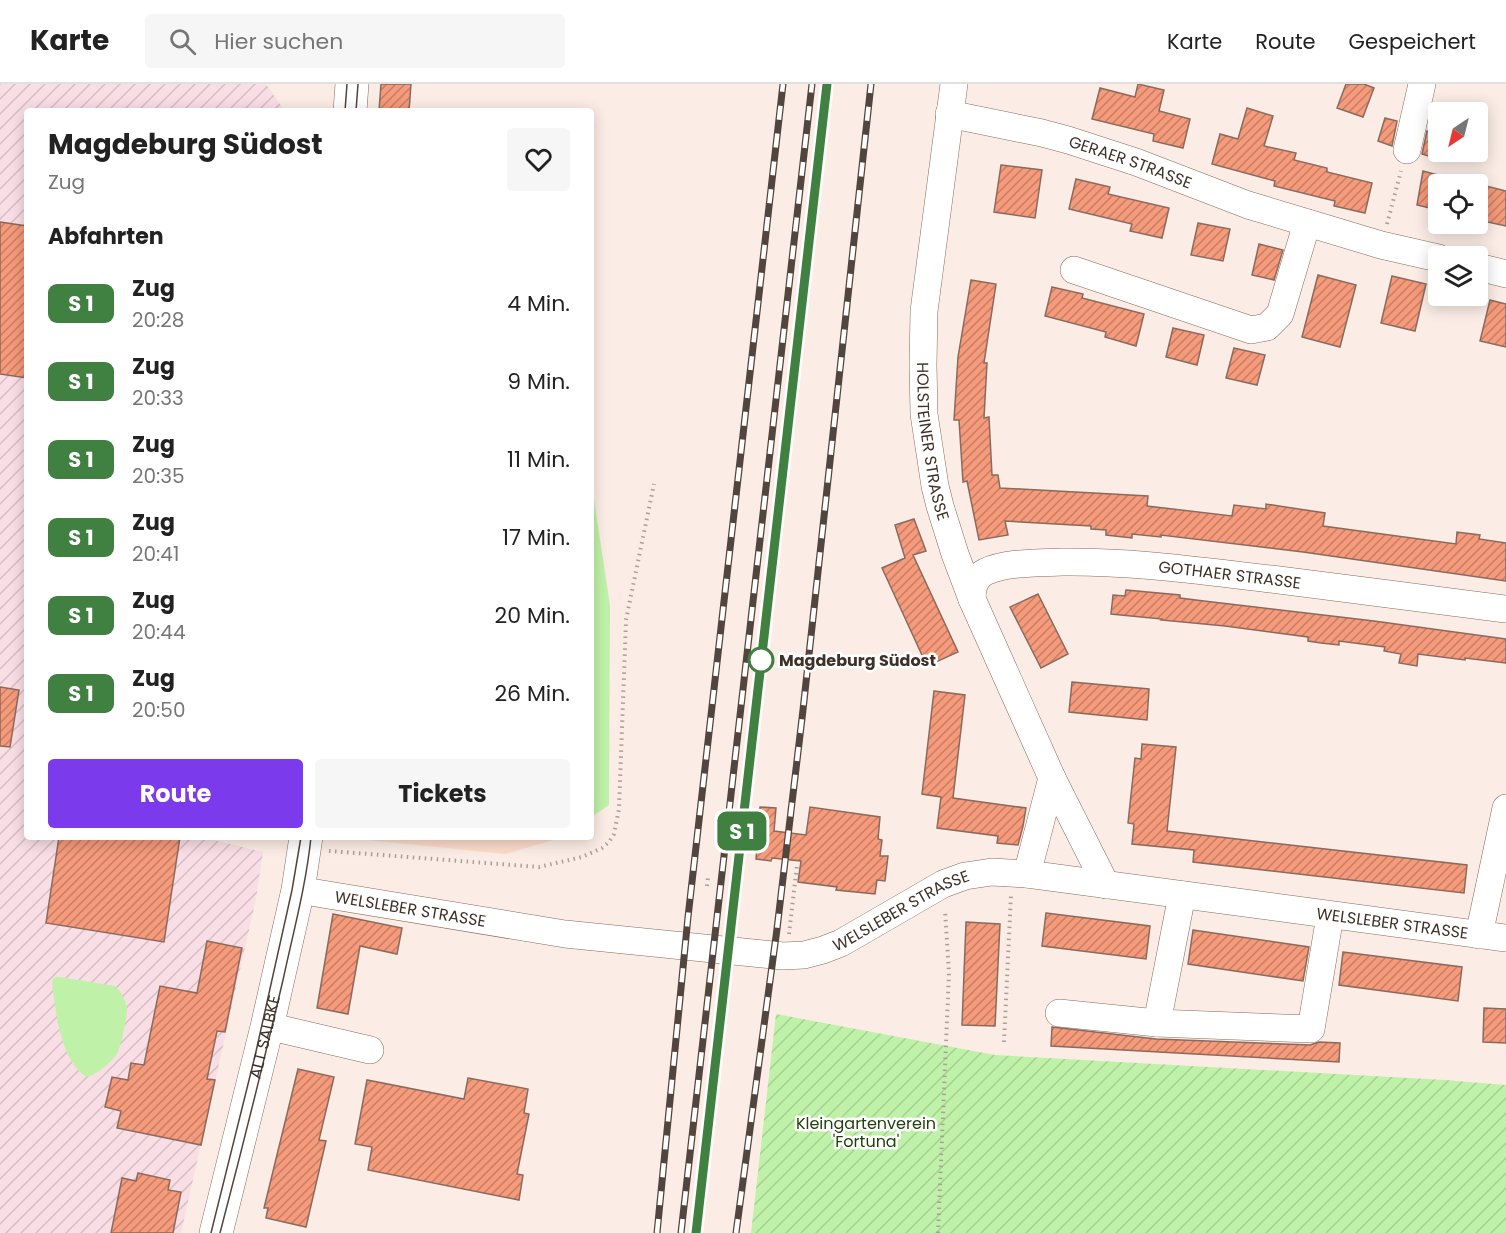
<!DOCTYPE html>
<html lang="de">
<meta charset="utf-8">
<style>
body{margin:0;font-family:Poppins,sans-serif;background:#f6f6f6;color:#222;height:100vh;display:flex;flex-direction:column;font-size:22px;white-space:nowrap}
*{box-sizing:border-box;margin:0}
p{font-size:20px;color:#767676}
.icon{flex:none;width:33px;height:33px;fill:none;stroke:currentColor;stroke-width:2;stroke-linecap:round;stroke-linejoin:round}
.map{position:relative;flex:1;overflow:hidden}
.side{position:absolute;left:24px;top:24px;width:570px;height:732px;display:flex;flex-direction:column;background:#fff;border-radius:6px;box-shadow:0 3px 15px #0003}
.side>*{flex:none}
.badge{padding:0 12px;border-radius:9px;font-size:21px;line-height:39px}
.needle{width:39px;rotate:215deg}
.tools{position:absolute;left:1428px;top:18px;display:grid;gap:12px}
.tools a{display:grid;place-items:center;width:60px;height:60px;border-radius:6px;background:#fff;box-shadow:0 3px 15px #0003;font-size:30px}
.map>.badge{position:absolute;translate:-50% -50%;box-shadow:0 0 0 3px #fff}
h2{padding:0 24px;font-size:22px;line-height:54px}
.round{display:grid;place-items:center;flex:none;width:63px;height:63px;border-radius:6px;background:#f6f6f6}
.summary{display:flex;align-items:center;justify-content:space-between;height:102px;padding:0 24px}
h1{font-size:28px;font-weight:700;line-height:45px}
.primary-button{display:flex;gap:12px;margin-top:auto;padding:12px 24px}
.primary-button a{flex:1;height:69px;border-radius:6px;background:#7c3aed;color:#fff;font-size:24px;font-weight:700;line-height:69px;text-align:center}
.primary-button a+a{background:#f6f6f6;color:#222}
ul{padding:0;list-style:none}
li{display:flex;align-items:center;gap:18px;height:78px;padding:0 24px}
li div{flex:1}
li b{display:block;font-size:22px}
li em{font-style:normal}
li .badge{min-width:66px;font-weight:700;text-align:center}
header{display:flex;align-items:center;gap:36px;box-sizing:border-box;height:84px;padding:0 30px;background:#fff;border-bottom:2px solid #e0e0e0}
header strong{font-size:28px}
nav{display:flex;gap:33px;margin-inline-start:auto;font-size:21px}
.search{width:420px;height:54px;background:#f6f6f6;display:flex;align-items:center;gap:15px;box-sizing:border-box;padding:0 21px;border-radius:6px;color:#767676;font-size:22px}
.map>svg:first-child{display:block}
.built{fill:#fddbc9}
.industrial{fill:url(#industrial-furrows)}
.grass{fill:#bff2a8}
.garden{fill:url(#garden-furrows)}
.building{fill:url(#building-hatch);stroke:#8b6a5e;stroke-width:1.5}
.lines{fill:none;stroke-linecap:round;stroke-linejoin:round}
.minor-casing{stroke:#886a59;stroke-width:28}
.major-casing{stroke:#886a59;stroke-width:34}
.path{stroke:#ac9f97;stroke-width:4;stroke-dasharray:1.5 4.5;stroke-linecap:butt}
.minor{stroke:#fff;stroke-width:27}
.major{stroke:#fff;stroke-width:33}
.tram{stroke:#52453d;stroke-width:1.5}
.rail-casing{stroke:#52453d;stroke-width:7}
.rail{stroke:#fff;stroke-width:4.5;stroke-dasharray:14;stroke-linecap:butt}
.line-casing{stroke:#fff;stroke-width:14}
.line{stroke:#408040;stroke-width:9}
.stop-dot{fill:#fff;stroke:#408040;stroke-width:3}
.labels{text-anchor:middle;stroke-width:5;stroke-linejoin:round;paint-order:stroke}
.street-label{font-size:16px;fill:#3e3129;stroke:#fff}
.stop-label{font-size:16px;font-weight:bold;fill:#3e3129;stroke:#fff;text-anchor:start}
.park-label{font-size:16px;fill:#20410b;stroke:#fff}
</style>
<header>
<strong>Karte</strong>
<div class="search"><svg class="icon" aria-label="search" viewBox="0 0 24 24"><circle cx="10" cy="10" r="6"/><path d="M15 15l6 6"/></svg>Hier suchen</div>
<nav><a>Karte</a><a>Route</a><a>Gespeichert</a></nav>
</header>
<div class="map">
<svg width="1506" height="1149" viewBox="0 0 1506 1149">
<defs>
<pattern id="industrial-furrows" width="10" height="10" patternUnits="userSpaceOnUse" patternTransform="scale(1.5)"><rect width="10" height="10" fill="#f9dee5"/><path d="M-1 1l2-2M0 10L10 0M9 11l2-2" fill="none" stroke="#d6bfc4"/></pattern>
<pattern id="garden-furrows" width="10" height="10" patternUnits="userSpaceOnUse" patternTransform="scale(1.5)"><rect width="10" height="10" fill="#bff2a8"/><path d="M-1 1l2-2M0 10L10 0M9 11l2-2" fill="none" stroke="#a5d091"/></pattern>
<pattern id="building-hatch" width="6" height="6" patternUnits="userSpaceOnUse" patternTransform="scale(1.5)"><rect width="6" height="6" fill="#f59a7a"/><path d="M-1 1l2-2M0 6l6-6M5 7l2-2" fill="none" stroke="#c87e64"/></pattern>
</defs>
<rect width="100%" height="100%" fill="#fbede5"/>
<path class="built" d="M337 753H557V755L505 770Z"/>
<path class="industrial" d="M0 0H266L285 27H27V753H205V754L263 768 256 815 181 1149H0Z"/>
<path class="grass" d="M591 396 610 521 609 721 591 733Z
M56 893H60L115 902C121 906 127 919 127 926 127 934 121 961 118 968 113 977 96 992 86 993 59 973 56 929 52 899L53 895Z"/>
<path class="garden" d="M776 930 995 971 1445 996 1506 1001V1149H751Z"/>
<path class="building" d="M381 0H411L409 27H379Z
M1138 0 1164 6 1159 27 1190 35 1183 64 1153 57 1154 50 1092 35 1100 4 1135 13Z
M1346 0H1364L1374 4 1363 33 1337 24Z
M1247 24 1273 32 1264 62 1296 69 1294 76 1327 84V88L1372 99 1365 129 1334 122 1335 117 1274 102 1275 97 1212 80 1220 50 1238 55Z
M1385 34 1397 37 1392 62 1378 57Z
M1427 47 1438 50V75L1422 70Z
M1001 81 1042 86 1035 134 994 128Z
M1423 87 1438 91V126L1417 121Z
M1076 95 1110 103 1108 110 1169 124 1162 154 1130 147 1132 140 1069 125Z
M1478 100 1506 107V142L1478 136Z
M0 138 27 142V294L0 290Z
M1198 139 1230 145 1223 177 1191 171Z
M1259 160 1283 166 1274 196 1252 191Z
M1318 191 1356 201 1340 263 1302 253Z
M1392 192 1426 200 1415 247 1381 239Z
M971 196 996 200 984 279H987L984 334 989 333 992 391H998L1000 404 1148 412 1147 422 1232 432 1234 421 1266 425V420L1279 422 1325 429 1323 442 1456 460 1457 448 1480 451 1479 455 1506 459V497L1303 468 1161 451V453L1132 450V454L1106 451V446L1091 445V442L1005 437 1008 451 979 456 967 397 963 398 959 336H954L958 273Z
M1052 203 1083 210 1082 214 1144 230 1136 262 1105 253 1106 248 1045 232Z
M1490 216 1506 220V263L1480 257Z
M1173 244 1204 251 1197 281 1166 273Z
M1234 264 1265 271 1257 301 1226 294Z
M914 435 926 467 913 471 958 568 927 582 882 484 905 474 895 441Z
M1126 506 1180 511V514L1204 517 1374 537 1506 555V579L1465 574V576L1418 570 1417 582 1399 579 1401 570 1384 567 1385 563 1339 557V561L1321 559 1308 557V553L1225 542 1161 536 1162 535 1111 530 1113 511 1125 512Z
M1038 510 1068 570 1041 584 1010 523Z
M1072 598 1149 605 1147 636 1069 628Z
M0 603 19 606 10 663 0 662Z
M934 607 965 611 953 714 1026 724 1023 742 1018 761 997 759 998 752 937 744 941 713 922 710Z
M1142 660 1176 663 1167 747 1467 781 1464 809 1193 778 1194 766 1132 760 1134 740 1128 739 1135 674 1141 675Z
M760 723 776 724 774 747 806 751 810 723 880 733 878 755 882 756 880 772H888L885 797 877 796 875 810 836 806 837 803 798 798 801 777 772 774 771 777 756 775Z
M59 753H180L164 858 46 839Z
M1046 829 1150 842 1146 875 1042 862Z
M333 830 402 844 397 870 360 862 348 930 317 924Z
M966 838 1000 840 995 942 962 941Z
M1193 846 1309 863 1303 897 1188 880Z
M207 857 242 864 225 948 217 947 207 995 215 996 201 1061 117 1044 121 1027 105 1023 112 993 128 996 131 979 144 981 160 902 197 909Z
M1343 868 1462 883 1458 917 1339 901Z
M1484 924 1506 925V959L1483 958Z
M1052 943 1156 955 1310 961 1319 958 1340 959 1339 978 1051 962Z
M298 985 334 993 319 1056 326 1057 306 1143 266 1134 268 1124H264Z
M468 994 528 1005 524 1029 529 1030 517 1090 523 1091 519 1116 368 1086 372 1063 355 1060 367 996 464 1015Z
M138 1089 170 1096 168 1106 181 1108 173 1149H111L122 1094 136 1097Z"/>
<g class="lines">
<g class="minor-casing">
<g id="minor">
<path id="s1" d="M954 0 924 227 923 281 924 330 935 402 940 422 955 470 972 515 1052 694 1027 790"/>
<path id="s2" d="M949 30 1042 49 1068 56 1136 78 1248 121 1381 161 1438 174"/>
<path d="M1407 66 1422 0"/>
<path d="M1478 183 1506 190"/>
<path d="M1074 186 1251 246 1267 243 1280 230 1307 139"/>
<path id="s3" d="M972 515C972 505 975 493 985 488 1006 478 1038 479 1062 478 1132 477 1201 487 1271 495 1349 505 1428 515 1506 525"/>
<path d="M1052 694 1106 801"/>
<path id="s4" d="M298 806 565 850 783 872 804 871 823 866 841 859 943 800 965 792 992 788 1027 790 1506 854"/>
<path d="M1479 851 1506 724"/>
<path d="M1059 929 1157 939 1182 811"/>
<path d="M1157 939 1311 945 1330 832"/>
<path d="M267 943H272L370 966"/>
</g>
</g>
<g class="major-casing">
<g id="major">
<path d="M350 27 352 0"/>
<path id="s5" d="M216 1149 267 943 298 806 306 753"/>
</g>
</g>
<path class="path" d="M1387 140 1401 87
M329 767 539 783 582 773 602 764 609 758 614 750 619 725 626 536 654 400
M707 802 708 793
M789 850 797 781
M1004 958 1011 811
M938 1149 949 889 945 826"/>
<use href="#minor" class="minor"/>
<use href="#major" class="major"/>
<path class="tram" d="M345 27 347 0
M356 27 358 0
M211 1149 255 972 292 806 301 753
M220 1149C242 1065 263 981 283 896 293 849 306 802 311 753"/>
<g class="rail-casing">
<path id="rail" d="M657 1149 688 833 783 0
M681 1149 812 0
M696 1149 827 0
M736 1149 777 845 803 626 871 0"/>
</g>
<use href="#rail" class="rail"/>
</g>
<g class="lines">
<g class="line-casing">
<path id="line" d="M696 1149 827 0"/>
</g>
<use href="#line" class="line"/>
</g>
<circle class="stop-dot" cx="761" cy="576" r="12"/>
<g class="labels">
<g class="street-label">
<text dy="6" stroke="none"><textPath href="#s2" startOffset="188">GERAER STRASSE</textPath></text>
<text dy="6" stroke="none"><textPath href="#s1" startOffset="360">HOLSTEINER STRASSE</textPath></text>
<text dy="6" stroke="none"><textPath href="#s3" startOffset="278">GOTHAER STRASSE</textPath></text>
<text dy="6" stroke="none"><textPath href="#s4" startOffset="114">WELSLEBER STRASSE</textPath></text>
<text dy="6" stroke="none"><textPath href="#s4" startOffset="618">WELSLEBER STRASSE</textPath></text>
<text dy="6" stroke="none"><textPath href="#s4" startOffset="1122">WELSLEBER STRASSE</textPath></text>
<text dy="6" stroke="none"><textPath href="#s5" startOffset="202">ALT SALBKE</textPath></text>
</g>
<g class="stop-label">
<text x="779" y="582">Magdeburg Südost</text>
</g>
<g class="park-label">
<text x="866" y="1045">Kleingartenverein<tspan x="866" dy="18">'Fortuna'</tspan></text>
</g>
</g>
</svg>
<div class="tools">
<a><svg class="needle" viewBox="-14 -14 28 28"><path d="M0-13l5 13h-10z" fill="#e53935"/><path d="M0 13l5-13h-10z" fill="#767676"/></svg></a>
<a><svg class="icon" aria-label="locate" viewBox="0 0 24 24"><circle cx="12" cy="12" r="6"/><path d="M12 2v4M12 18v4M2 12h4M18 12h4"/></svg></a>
<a><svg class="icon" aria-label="layers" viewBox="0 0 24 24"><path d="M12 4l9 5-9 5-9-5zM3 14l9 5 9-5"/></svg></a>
</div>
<b class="badge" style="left:742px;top:747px;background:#408040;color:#fff">S 1</b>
<section class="side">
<div class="summary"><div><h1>Magdeburg Südost</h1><p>Zug</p></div><a class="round"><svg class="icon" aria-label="heart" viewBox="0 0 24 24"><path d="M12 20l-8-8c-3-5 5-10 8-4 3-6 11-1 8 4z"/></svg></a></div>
<h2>Abfahrten</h2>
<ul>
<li><span class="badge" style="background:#408040;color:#fff">S 1</span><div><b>Zug</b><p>20:28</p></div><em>4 Min.</em></li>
<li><span class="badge" style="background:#408040;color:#fff">S 1</span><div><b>Zug</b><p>20:33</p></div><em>9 Min.</em></li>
<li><span class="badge" style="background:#408040;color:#fff">S 1</span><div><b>Zug</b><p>20:35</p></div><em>11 Min.</em></li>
<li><span class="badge" style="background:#408040;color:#fff">S 1</span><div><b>Zug</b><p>20:41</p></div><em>17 Min.</em></li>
<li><span class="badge" style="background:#408040;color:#fff">S 1</span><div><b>Zug</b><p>20:44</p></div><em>20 Min.</em></li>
<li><span class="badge" style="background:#408040;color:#fff">S 1</span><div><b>Zug</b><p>20:50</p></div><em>26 Min.</em></li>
</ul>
<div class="primary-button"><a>Route</a><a>Tickets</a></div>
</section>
</div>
